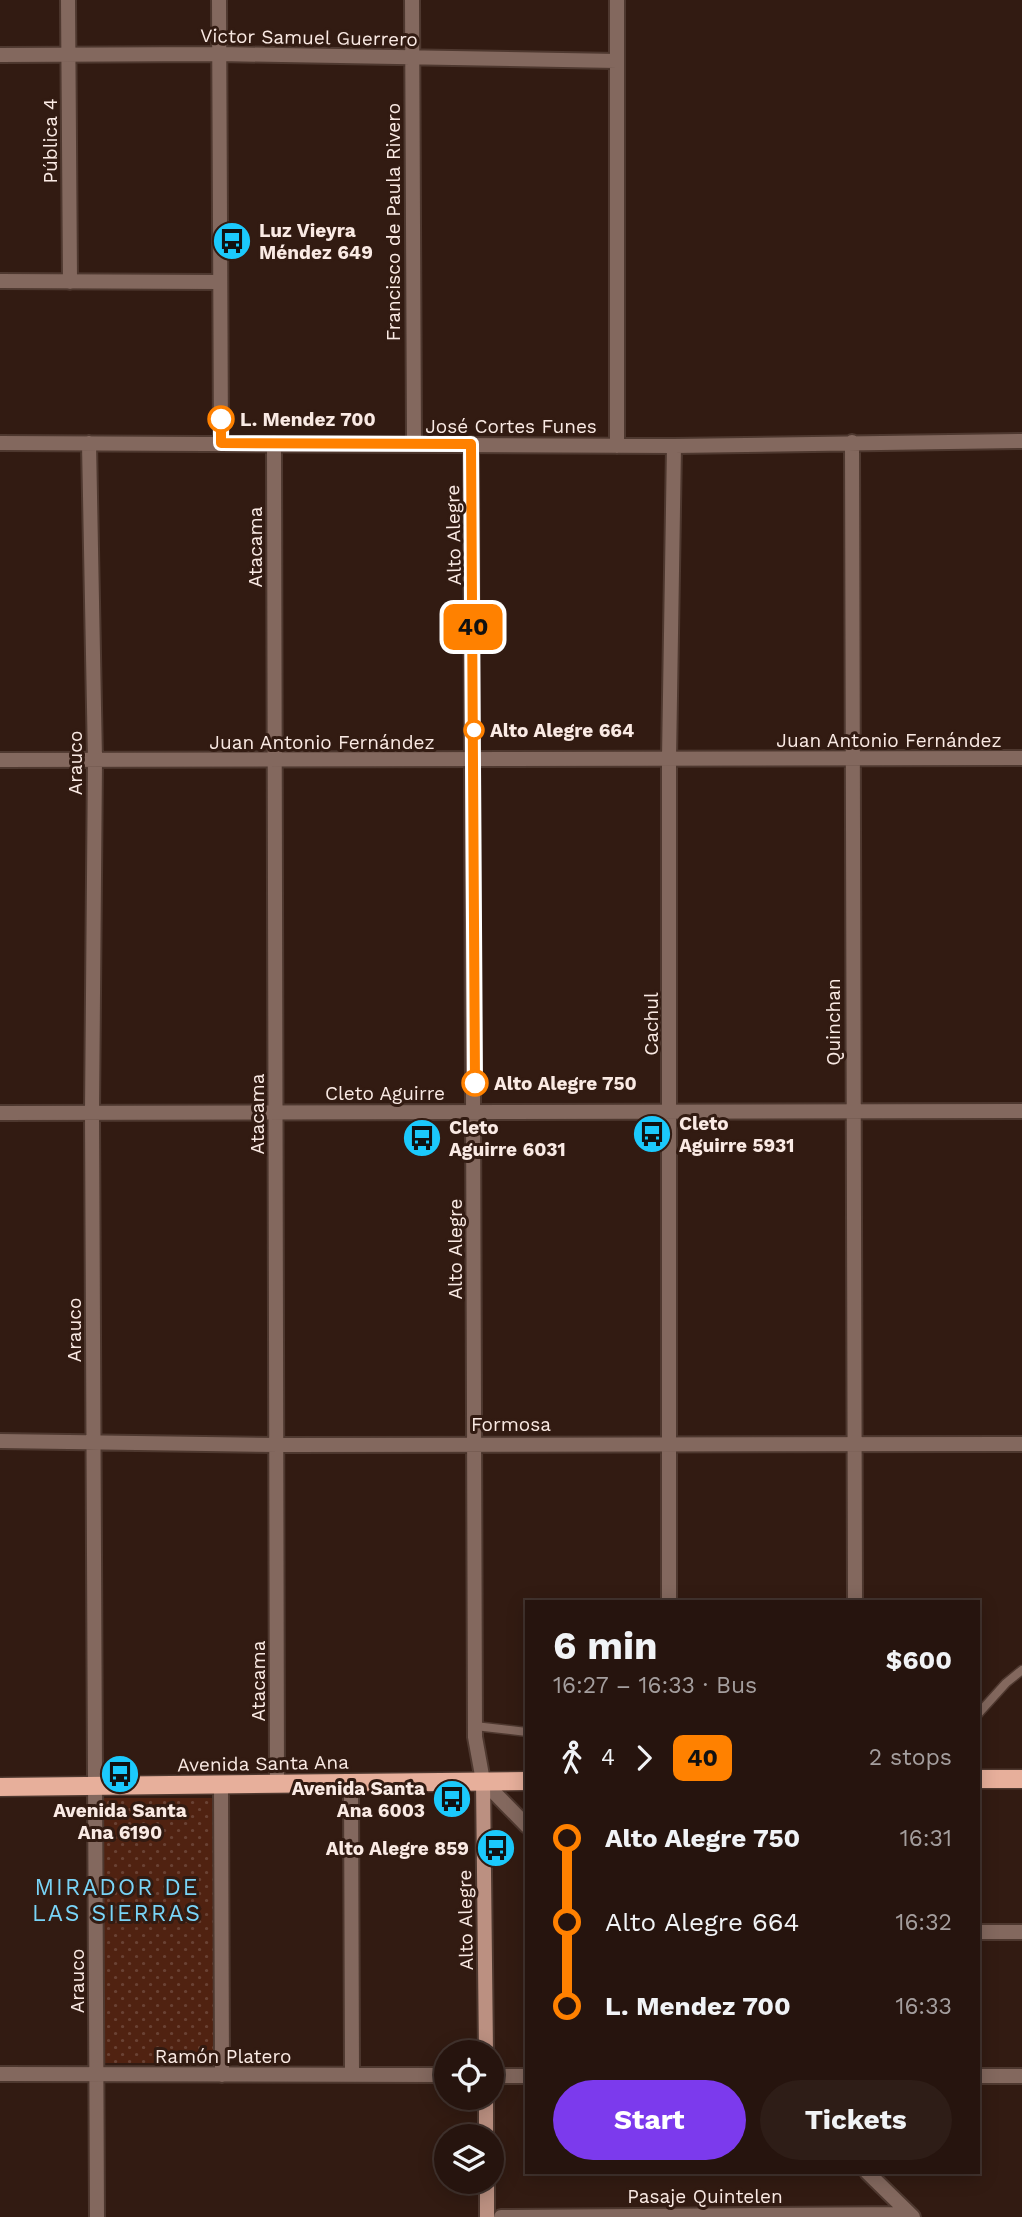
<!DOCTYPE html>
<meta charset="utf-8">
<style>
body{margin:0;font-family:"Work Sans",sans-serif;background:#2e1d17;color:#f1f3f6;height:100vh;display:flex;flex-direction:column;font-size:26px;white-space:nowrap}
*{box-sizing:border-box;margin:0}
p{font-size:23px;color:#a49e9e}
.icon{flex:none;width:38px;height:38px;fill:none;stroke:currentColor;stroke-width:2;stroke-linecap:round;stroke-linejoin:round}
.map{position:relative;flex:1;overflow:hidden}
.drawer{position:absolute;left:525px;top:1600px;width:455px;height:574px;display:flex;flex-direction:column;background:#26140e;border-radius:0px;box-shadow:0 4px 18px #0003,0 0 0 2px #42332e}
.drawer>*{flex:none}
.badge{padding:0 14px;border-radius:10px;font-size:24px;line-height:46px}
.buttons{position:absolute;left:434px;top:2040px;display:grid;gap:14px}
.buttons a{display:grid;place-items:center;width:70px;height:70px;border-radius:50%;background:#26140e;box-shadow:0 4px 18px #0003,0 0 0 2px #42332e;font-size:35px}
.map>.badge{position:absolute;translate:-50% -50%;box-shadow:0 0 0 4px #fff}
.legs{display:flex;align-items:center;gap:10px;height:77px;padding:0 28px;font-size:23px}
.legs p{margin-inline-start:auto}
.head{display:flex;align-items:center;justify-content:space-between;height:119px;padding:0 28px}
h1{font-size:38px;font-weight:700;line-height:52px}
.primary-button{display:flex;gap:14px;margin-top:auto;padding:14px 28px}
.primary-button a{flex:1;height:80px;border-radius:42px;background:#7c3aed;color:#fff;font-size:28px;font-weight:700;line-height:80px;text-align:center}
.primary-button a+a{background:#2e1d17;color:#f1f3f6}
ul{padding:0 28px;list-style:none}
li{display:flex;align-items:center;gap:24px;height:84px;font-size:26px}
li i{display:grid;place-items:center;width:10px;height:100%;margin:0 9px;background:currentColor}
li i::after{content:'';width:18px;height:18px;margin:-9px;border:5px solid;border-radius:50%;background:#26140e}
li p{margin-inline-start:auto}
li:first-child i{background:linear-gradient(#0000 50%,currentColor 0)}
li:last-child i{background:linear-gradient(currentColor 50%,#0000 0)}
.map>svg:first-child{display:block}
.park{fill:url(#park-dots)}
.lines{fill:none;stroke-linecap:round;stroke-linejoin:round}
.lane-casing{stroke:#4e382f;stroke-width:11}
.street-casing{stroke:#4e382f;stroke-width:18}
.secondary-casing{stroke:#4e382f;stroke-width:18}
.primary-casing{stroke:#4e382f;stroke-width:21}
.lane{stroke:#83685e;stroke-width:8}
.street{stroke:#83685e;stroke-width:14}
.secondary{stroke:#bb9081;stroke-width:14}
.primary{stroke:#e7af9b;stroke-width:18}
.line-1-casing{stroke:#fff;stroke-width:16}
.line-1{stroke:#ff8100;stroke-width:10}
.stop-1-dot{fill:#fff;stroke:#ff8100;stroke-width:3.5}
.labels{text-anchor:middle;stroke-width:6;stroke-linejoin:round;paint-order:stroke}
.street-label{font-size:19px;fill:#faeae4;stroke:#321b12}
.poi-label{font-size:19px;font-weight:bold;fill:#faeae4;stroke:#321b12;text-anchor:start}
.stop-label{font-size:19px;font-weight:bold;fill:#faeae4;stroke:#321b12;text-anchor:start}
.quarter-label{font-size:23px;letter-spacing:2px;fill:#79d4f7;stroke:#321b12}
</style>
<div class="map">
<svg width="1022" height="2217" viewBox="0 0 1022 2217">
<defs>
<pattern id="park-dots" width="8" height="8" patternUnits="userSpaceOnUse" patternTransform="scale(1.75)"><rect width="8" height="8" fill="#502211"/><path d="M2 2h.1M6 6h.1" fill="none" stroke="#6a4234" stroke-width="1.8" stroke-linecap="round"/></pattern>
</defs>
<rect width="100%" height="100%" fill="#321b12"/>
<path class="park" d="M101 1798H215L216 2063H102Z"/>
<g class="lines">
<g class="lane-casing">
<path id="lane" d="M978 1714 1006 1683 1022 1670
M475 1726 527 1732"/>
</g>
<g class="street-casing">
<path id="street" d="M68 0 70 282
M219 0 221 443
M412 0 414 444
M617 0V446
M0 55 219 54 617 61
M0 281 220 282
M852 442 855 1601
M0 443 674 446 1022 441
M89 443 95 760 92 1113 97 2217
M274 444 277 1784
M471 444 475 1737 483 1781 527 1826
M0 760 1022 758
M0 1113 1022 1111
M0 1441 278 1445 1022 1444
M669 1601V759L674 446
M351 1782 352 2074
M221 1785 222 2075
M978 1932H1022
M0 2074 446 2075
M492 2076H527
M978 2076H1022
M867 2172 913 2217
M501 2217 909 2214"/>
</g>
<g class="secondary-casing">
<path id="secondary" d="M483 1781 486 2053
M486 2098V2137
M487 2182V2217"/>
</g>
<g class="primary-casing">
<path id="primary" d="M978 1779H1022
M0 1787 527 1781"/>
</g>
<use href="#lane" class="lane"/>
<use href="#street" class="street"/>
<use href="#secondary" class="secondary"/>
<use href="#primary" class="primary"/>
</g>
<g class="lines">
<g class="line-1-casing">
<path id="line-1" d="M221 419V443L471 444 475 1083"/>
</g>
<use href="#line-1" class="line-1"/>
</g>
<defs>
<g id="bus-disc" transform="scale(2.0125)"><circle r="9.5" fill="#1bc9fc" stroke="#321b12"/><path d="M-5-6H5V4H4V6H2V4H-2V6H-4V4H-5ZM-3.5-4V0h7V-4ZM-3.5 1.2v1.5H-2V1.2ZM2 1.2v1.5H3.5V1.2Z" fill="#111"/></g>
</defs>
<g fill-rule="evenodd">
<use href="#bus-disc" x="232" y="241"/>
<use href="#bus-disc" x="652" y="1134"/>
<use href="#bus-disc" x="422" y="1138"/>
<use href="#bus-disc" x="120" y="1774"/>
<use href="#bus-disc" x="452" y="1799"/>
<use href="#bus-disc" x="496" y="1848"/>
</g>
<g class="stop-1-dot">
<circle cx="221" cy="419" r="12"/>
<circle cx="474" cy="730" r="9"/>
<circle cx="475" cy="1083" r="12"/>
</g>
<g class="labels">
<g class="street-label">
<text transform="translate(309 37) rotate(1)" y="7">Victor Samuel Guerrero</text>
<text transform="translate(50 141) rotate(-90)" y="7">Pública 4</text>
<text transform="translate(393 222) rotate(-90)" y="7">Francisco de Paula Rivero</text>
<text x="511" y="433">José Cortes Funes</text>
<text transform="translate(453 535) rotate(-91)" y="7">Alto Alegre</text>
<text transform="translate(255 547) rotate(-90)" y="7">Atacama</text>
<text x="889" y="747">Juan Antonio Fernández</text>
<text x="322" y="749">Juan Antonio Fernández</text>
<text transform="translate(75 763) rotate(-90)" y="7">Arauco</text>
<text transform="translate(833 1022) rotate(-90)" y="7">Quinchan</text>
<text transform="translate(651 1024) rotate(-90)" y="7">Cachul</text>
<text x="385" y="1100">Cleto Aguirre</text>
<text transform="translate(257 1114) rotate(-90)" y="7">Atacama</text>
<text transform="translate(455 1249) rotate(-90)" y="7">Alto Alegre</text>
<text transform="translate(74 1330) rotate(-90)" y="7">Arauco</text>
<text x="511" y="1431">Formosa</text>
<text transform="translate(258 1681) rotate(-90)" y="7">Atacama</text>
<text transform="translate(263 1763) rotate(-1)" y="7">Avenida Santa Ana</text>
<text transform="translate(465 1920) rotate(-91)" y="7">Alto Alegre</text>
<text transform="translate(77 1981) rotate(-90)" y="7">Arauco</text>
<text x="223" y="2063">Ramón Platero</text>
<text x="705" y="2203">Pasaje Quintelen</text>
</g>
<g class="poi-label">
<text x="259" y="237">Luz Vieyra<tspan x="259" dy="22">Méndez 649</tspan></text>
<text x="679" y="1130">Cleto<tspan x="679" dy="22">Aguirre 5931</tspan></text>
<text x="449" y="1134">Cleto<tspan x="449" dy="22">Aguirre 6031</tspan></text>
<text x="425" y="1795" text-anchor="end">Avenida Santa<tspan x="425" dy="22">Ana 6003</tspan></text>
<text x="120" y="1817" text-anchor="middle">Avenida Santa<tspan x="120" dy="22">Ana 6190</tspan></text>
<text x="469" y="1855" text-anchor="end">Alto Alegre 859</text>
</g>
<g class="stop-label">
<text x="240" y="426">L. Mendez 700</text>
<text x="490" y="737">Alto Alegre 664</text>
<text x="494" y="1090">Alto Alegre 750</text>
</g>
<g class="quarter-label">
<text x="117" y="1895">MIRADOR DE<tspan x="117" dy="26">LAS SIERRAS</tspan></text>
</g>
</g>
</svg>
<div class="buttons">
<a><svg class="icon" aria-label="locate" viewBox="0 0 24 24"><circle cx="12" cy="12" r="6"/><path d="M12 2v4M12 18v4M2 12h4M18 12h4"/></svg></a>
<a><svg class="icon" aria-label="layers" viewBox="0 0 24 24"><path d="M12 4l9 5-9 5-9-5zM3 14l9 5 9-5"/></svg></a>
</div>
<b class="badge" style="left:473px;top:627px;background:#ff8100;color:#111">40</b>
<section class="drawer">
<div class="head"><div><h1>6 min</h1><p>16:27 – 16:33 · Bus</p></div><b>$600</b></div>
<div class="legs"><svg class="icon" aria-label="walk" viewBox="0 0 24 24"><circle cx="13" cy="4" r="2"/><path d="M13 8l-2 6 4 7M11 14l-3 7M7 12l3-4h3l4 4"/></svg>4<svg class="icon" aria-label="forward" viewBox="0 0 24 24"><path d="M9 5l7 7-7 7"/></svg><b class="badge" style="background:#ff8100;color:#111">40</b><p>2 stops</p></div>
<ul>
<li><i style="color:#ff8100"></i><b>Alto Alegre 750</b><p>16:31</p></li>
<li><i style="color:#ff8100"></i><span>Alto Alegre 664</span><p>16:32</p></li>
<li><i style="color:#ff8100"></i><b>L. Mendez 700</b><p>16:33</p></li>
</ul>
<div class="primary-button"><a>Start</a><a>Tickets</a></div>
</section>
</div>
